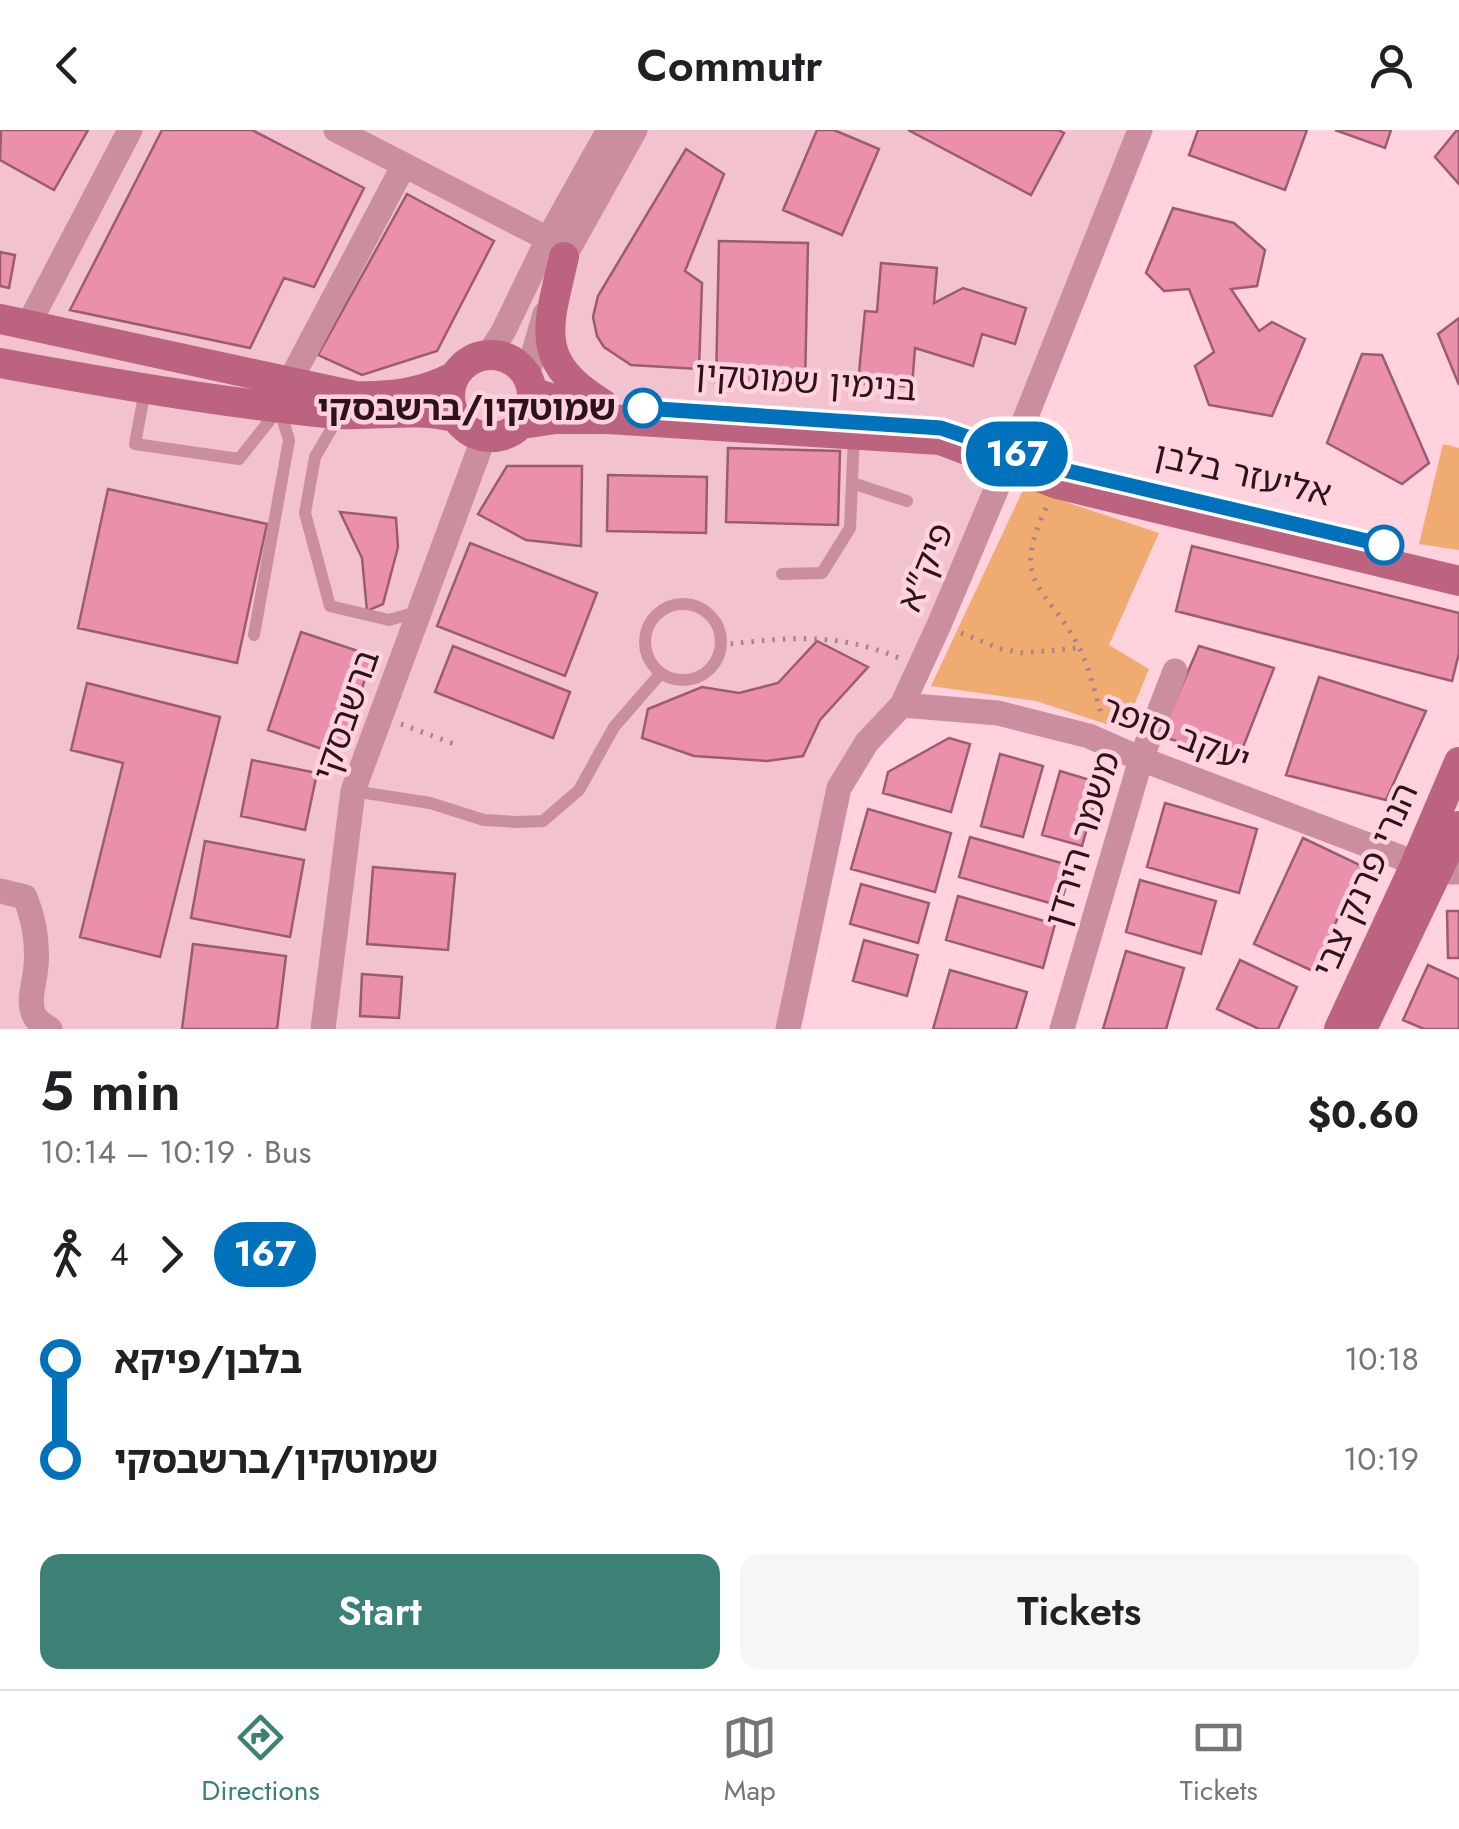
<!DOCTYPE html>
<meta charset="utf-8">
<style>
body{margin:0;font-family:Jost,"Noto Sans Hebrew",sans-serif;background:#f6f6f6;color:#202124;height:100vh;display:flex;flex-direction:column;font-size:38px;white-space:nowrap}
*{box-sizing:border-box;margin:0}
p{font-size:32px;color:#757577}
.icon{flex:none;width:55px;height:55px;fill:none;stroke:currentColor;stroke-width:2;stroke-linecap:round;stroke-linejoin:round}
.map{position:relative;height:899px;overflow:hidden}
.side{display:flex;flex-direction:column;background:#fff;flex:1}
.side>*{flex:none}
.badge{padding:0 20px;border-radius:32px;font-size:35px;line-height:65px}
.map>.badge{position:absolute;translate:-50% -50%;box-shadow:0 0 0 5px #fff}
.legs{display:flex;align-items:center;gap:15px;height:110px;padding:0 40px;font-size:32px}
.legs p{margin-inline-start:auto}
.headline{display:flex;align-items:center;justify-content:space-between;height:170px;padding:0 40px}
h1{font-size:55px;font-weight:600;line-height:75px}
.button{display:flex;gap:20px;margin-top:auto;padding:20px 40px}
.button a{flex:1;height:115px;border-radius:20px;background:#3c8175;color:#fff;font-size:40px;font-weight:600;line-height:115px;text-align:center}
.button a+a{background:#f6f6f6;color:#202124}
ul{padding:0 40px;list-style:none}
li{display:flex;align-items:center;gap:35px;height:100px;font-size:38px}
li i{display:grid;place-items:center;width:15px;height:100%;margin:0 12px;background:currentColor}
li i::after{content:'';width:25px;height:25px;margin:-12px;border:8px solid;border-radius:50%;background:#fff}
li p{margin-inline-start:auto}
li:first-child i{background:linear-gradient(#0000 50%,currentColor 0)}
li:last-child i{background:linear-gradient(currentColor 50%,#0000 0)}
header{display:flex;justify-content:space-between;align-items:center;height:130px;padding:0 40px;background:#fff;font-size:45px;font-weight:600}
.dock{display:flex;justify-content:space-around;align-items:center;height:140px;border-top:2px solid #e0e0e0;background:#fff;font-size:28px;color:#757577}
.dock a{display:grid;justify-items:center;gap:5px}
.dock .active{color:#3c8175}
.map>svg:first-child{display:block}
.built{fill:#f2c2cf}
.green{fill:#f0ab70}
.building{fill:#ea90ab;stroke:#9c5c70;stroke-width:2.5}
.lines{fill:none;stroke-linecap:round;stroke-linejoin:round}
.path{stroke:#a8838d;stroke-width:5;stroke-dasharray:2.5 8;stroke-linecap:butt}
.lane{stroke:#cb8e9f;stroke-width:12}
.street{stroke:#cb8e9f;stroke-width:25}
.secondary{stroke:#bc6380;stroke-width:30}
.line-1-casing{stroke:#fff;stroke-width:22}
.line-1{stroke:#0072bc;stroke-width:15}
.stop-1-dot{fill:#fff;stroke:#0072bc;stroke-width:5}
.labels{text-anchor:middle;stroke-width:9;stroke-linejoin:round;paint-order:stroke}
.street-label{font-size:35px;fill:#2c131b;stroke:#ffd2de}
.stop-label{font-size:35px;font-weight:bold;fill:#2c131b;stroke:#ffd2de;text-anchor:end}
</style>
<header><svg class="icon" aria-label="back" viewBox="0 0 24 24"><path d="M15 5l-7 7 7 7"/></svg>Commutr<svg class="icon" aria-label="person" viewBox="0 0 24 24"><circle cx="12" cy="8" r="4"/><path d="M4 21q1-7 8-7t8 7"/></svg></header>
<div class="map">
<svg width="1459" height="899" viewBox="0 0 1459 899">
<rect width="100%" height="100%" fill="#ffd2de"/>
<path class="built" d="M0 0H1136L902 575 839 658 788 899H0Z"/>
<path class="green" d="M1443 314 1459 318V420L1419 414Z
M1024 358 1159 403 1109 515 1149 539 1124 600 1036 571 931 556Z"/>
<path class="building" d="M1 0H88L54 60 0 30Z
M162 0H252L364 58 314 157 284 148 250 218 70 180Z
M817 0H834L879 19 842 105 783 80Z
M908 0H1058L1064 3 1031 65Z
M1198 0H1307L1285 60 1189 25Z
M1335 0H1391L1385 18Z
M1457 0H1459V54L1435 27Z
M686 19 724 44 685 141 702 153 699 239 631 235 604 217 597 206 593 187 598 166Z
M407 64 494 111 437 221 362 245 318 225Z
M1173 78 1234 93 1265 120 1257 156 1231 159 1259 201 1272 192 1305 209 1272 286 1209 275 1195 236 1214 222 1189 159 1164 161 1146 143Z
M719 111 808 113 805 255 716 253Z
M0 122 15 125 9 158 0 156Z
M881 133 937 138 934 173 963 158 1026 178 1015 214 982 204 973 236 915 218 912 257 858 253 865 181 877 182Z
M1459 188V255L1438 204Z
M1362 224 1382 225 1429 333 1402 354 1327 313Z
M728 318 840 321 838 395 726 392Z
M507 336H582L581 416 526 410 478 384Z
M608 345 707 347 706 403 607 401Z
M108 359 267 394 237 533 78 498Z
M340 382 396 388 398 417 383 474 367 481 362 428Z
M470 413 597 463 565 546 437 496Z
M1192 416 1459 483V523L1452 551 1176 481Z
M301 502 373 526 339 625 268 600Z
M817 511 868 537 820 590 803 626 767 631 694 626 642 608 648 579 702 557 739 563 778 553Z
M453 516 570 562 553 608 435 562Z
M1199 516 1274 538 1238 630 1160 606Z
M1319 547 1426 581 1386 670 1286 645Z
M87 553 220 587 160 827 80 807 123 633 71 620Z
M949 608 970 614 951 682 883 663 888 642Z
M1000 624 1043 636 1023 707 981 696Z
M252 630 317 643 305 700 241 686Z
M1060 641 1100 653 1082 716 1042 705Z
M1165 673 1257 699 1239 763 1147 737Z
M868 679 951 703 935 762 851 739Z
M970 707 1072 736 1060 776 959 747Z
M1303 708 1362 736 1313 841 1254 814Z
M205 711 304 730 290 807 191 788Z
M373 737 455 744 448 820 367 814Z
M1140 750 1216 771 1201 824 1126 802Z
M861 754 929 773 918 813 850 794Z
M958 766 1055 794 1043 838 946 810Z
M1447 781H1459V828H1448Z
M864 810 918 825 907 866 853 851Z
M193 814 286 826 277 899H182Z
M1126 821 1184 838 1166 899H1103Z
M1240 830 1297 857 1278 899H1259L1217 879Z
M1428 835 1459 849V899H1424L1403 890Z
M950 840 1027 862 1016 899H933Z
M362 844 402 847 399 888 360 886Z"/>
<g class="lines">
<path class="path" d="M1046 378C1009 456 1047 456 1079 517 1089 537 1095 562 1101 584L1100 586
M961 503 1001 519 1024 523 1079 518
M720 515C786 508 835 501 899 528
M401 594 454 614"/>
<path class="lane" d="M145 260 135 314 239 329 278 280
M339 286 315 327 305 383 330 476 389 490 417 482
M852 353 907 371
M782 444 822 443 850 398 854 305
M645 512a38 38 0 1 1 76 0a38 38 0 1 1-76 0Z
M254 505 289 310 280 281
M353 661 430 673 484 690 517 692 543 691 579 660 614 597 661 543"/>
<path class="street" d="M336 0 548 109
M558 146 564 127 635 0
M28 195 130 0
M488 225 503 202 548 109 609 0
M527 246 545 184
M283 269 290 251 404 35
M902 575 998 583 1089 606 1141 629 1439 742H1459
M0 761 25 767C34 789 38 812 36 836 35 852 28 868 33 883 36 891 43 895 50 899
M323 899 353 661 484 307
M788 899 839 658 867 612 902 575 939 495 1012 322 1140 0
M1062 899 1141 629 1175 541"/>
<path class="secondary" d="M564 127C548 197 532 231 603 274
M0 189 355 266C391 267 423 263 455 246
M450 266a41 41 0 1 1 82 0a41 41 0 1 1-82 0Z
M0 233C109 253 217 272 327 283 370 288 415 276 457 288
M532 262 562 272 590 274
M522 294 556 289H608L940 310 1057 354 1459 451
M1339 899 1416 733 1459 632
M1362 899 1459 696"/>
</g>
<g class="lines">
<g class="line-1-casing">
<path id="line-1" d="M643 278 941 298 1064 340 1384 415"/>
</g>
<use href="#line-1" class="line-1"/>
</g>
<g class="stop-1-dot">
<circle cx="643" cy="278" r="18"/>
<circle cx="1384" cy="415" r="18"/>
</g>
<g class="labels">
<g class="street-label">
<text transform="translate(806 251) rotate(4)" y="12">בנימין שמוטקין</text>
<text transform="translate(1243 344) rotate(13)" y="12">אליעזר בלבן</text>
<text transform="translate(925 437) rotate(-67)" y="12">פיק"א</text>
<text transform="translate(346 585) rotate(-71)" y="12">ברשבסקי</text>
<text transform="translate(1176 604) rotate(21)" y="12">יעקב סופר</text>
<text transform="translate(1082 709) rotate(-73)" y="12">משמר הירדן</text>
<text transform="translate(1365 750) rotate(-66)" y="12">הנרי פרנק צבי</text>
</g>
<g class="stop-label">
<text x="616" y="290">שמוטקין/ברשבסקי</text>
</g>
</g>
</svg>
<b class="badge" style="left:1017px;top:324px;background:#0072bc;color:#fff">167</b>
</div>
<section class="side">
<div class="headline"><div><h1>5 min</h1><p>10:14 – 10:19 · Bus</p></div><b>$0.60</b></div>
<div class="legs"><svg class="icon" aria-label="walk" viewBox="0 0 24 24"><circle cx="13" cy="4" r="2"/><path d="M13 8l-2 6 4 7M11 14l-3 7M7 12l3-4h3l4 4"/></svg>4<svg class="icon" aria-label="forward" viewBox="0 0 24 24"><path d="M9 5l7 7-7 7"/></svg><b class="badge" style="background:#0072bc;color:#fff">167</b></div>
<ul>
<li><i style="color:#0072bc"></i><b>בלבן/פיקא</b><p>10:18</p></li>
<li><i style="color:#0072bc"></i><b>שמוטקין/ברשבסקי</b><p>10:19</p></li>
</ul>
<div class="button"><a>Start</a><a>Tickets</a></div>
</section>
<nav class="dock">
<a class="active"><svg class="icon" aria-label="directions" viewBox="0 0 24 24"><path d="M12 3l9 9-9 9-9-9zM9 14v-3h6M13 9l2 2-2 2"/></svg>Directions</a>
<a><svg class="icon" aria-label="map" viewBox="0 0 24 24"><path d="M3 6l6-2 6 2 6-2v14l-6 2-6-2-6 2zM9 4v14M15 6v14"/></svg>Map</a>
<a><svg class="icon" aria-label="tickets" viewBox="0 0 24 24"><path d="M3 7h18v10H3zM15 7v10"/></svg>Tickets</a>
</nav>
